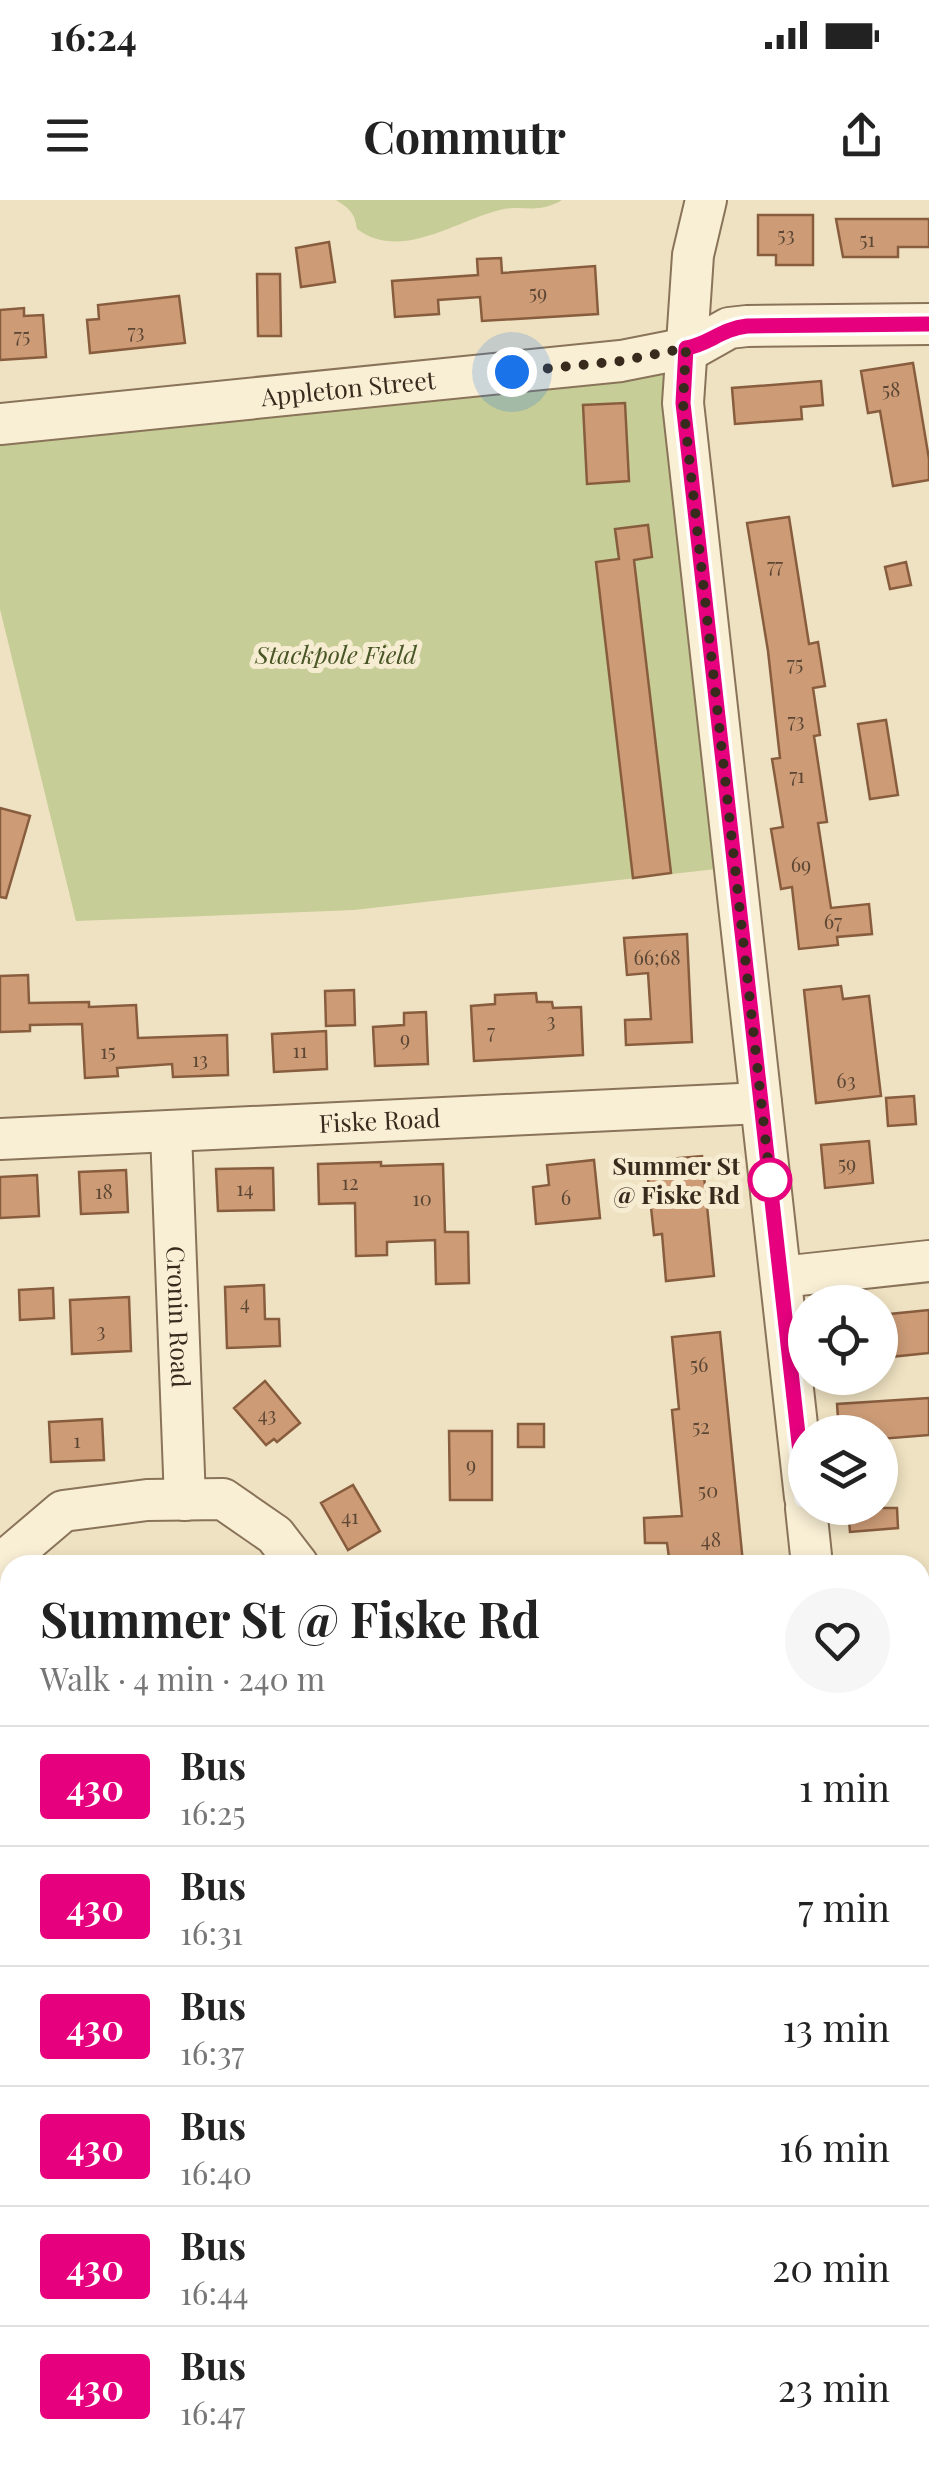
<!DOCTYPE html>
<meta charset="utf-8">
<style>
body{margin:0;font-family:"Playfair Display",serif;background:#f6f6f6;color:#222;height:100vh;display:flex;flex-direction:column;font-size:38px;white-space:nowrap}
*{box-sizing:border-box;margin:0}
p{font-size:32px;color:#767676}
.icon{flex:none;width:55px;height:55px;fill:none;stroke:currentColor;stroke-width:2;stroke-linecap:round;stroke-linejoin:round}
.map{position:relative;flex:1;overflow:hidden}
.drawer{position:absolute;left:0px;top:1355px;width:930px;height:912px;display:flex;flex-direction:column;background:#fff;border-radius:30px 30px 0 0;box-shadow:0 5px 15px #0003}
.drawer>*{flex:none}
.badge{padding:0 20px;border-radius:8px;font-size:35px;line-height:65px}
.fabs{position:absolute;left:788px;top:1085px;display:grid;gap:20px}
.fabs a{display:grid;place-items:center;width:110px;height:110px;border-radius:50%;background:#fff;box-shadow:0 5px 15px #0003;font-size:50px}
.you{position:absolute;width:50px;height:50px;margin:-25px;border:8px solid #fff;border-radius:50%;background:#1a73e8;box-shadow:0 0 0 15px #1a73e833}
.map>.badge{position:absolute;translate:-50% -50%;box-shadow:0 0 0 5px #fff}
.round{display:grid;place-items:center;flex:none;width:105px;height:105px;border-radius:52px;background:#f6f6f6}
.overview{display:flex;align-items:center;justify-content:space-between;height:170px;padding:0 40px}
h1{font-size:48px;font-weight:700;line-height:75px}
ul{padding:0;list-style:none}
li{display:flex;align-items:center;gap:30px;height:120px;padding:0 40px;border-top:2px solid #e0e0e0}
li div{flex:1}
li b{display:block;font-size:38px}
li em{font-style:normal}
li .badge{min-width:110px;font-weight:700;text-align:center}
.status{display:flex;justify-content:space-between;align-items:center;height:70px;padding:0 50px;background:#fff;direction:ltr}
.status svg{height:28px;fill:currentColor}
header{display:flex;justify-content:space-between;align-items:center;height:130px;padding:0 40px;background:#fff;font-size:45px;font-weight:700}
.map>svg:first-child{display:block}
.green{fill:#c6cd96}
.building{fill:#cd9c77;stroke:#885d3e;stroke-width:2.5}
.lines{fill:none;stroke-linecap:round;stroke-linejoin:round}
.minor-casing{stroke:#897359;stroke-width:44}
.minor{stroke:#f9efd5;stroke-width:40}
.line-casing{stroke:#fff;stroke-width:22}
.line{stroke:#e6007e;stroke-width:15}
.walk{stroke:#382b1d;stroke-width:10;stroke-dasharray:0 18}
.stop-dot{fill:#fff;stroke:#e6007e;stroke-width:5}
.labels{text-anchor:middle;stroke-width:10;stroke-linejoin:round;paint-order:stroke}
.number-label{font-size:20px;fill:#5d4734}
.street-label{font-size:25px;fill:#382b1d;stroke:#f6ecd2}
.park-label{font-size:25px;font-style:italic;fill:#485524;stroke:#f6ecd2}
.stop-label{font-size:25px;font-weight:bold;fill:#382b1d;stroke:#f6ecd2;text-anchor:end}
</style>
<div class="status"><b>16:24</b><svg viewBox="0 0 49 12"><path d="M0 12V9h3v3zM5 12V6h3v6zM10 12V3h3v9zM15 12V0h3v12zM26 1h20v11H26zM47 4h2v5h-2z"/></svg></div>
<header><svg class="icon" aria-label="menu" viewBox="0 0 24 24"><path d="M4 6h16M4 12h16M4 18h16"/></svg>Commutr<svg class="icon" aria-label="share" viewBox="0 0 24 24"><path d="M12 15V3M7 8l5-5 5 5M5 13v7h14v-7"/></svg></header>
<div class="map">
<svg width="929" height="2266" viewBox="0 0 929 2266">
<rect width="100%" height="100%" fill="#efe2c2"/>
<path class="green" d="M336 0H562C537 15 525 4 500 10 457 20 401 62 357 29 355 13 349 8 336 0Z
M670 164 725 668 354 710 76 721 0 409V234Z"/>
<path class="building" d="M758 15H813V65H776V55H758Z
M836 19H929V47H898V57H843Z
M329 42 335 82 301 87 296 48Z
M501 58 502 73 595 66 598 114 482 121 480 97 438 100 439 114 395 117 392 81 478 75 477 59Z
M257 74H280L281 136H258Z
M179 96 185 143 90 153 87 120 99 119 98 105Z
M24 108V116L43 115 46 157 0 160V110Z
M913 163 929 259V280L893 286 880 211 868 213 861 171Z
M821 181 823 205 801 207 802 219 735 224 732 188Z
M625 203 629 281 587 284 583 205Z
M789 317 809 444 818 442 825 486 813 488 820 535 814 536 827 622 818 623 831 708 869 704 872 734 837 737 838 745 799 749 792 687 781 689 771 629 783 627 772 559 780 558 768 451 747 323Z
M648 325 652 357 634 360 671 673 633 678 596 362 619 359 615 329Z
M906 362 911 385 890 389 885 367Z
M886 520 898 595 870 599 858 524Z
M0 608 30 616 6 698 0 697Z
M687 734 692 842 626 845 625 820 651 819 648 773 627 775 624 738Z
M28 775 29 803 89 802V807L136 805 138 838 227 835 228 875 173 877 172 864 117 868 118 876 85 878 82 824 30 825V831L0 832V776Z
M841 786 843 799 869 796 881 896 816 903 804 790Z
M354 790 355 825 326 826 325 791Z
M536 793 537 802H552L553 808 581 807 583 855 474 861 471 806 495 804V795Z
M426 812 428 864 375 866 373 827 404 825V813Z
M326 831 327 869 274 872 272 834Z
M914 896 916 924 888 926 886 898Z
M869 941 873 983 825 988 821 945Z
M702 956 714 1076 666 1081 662 1034 654 1035 646 961Z
M594 960 600 1018 536 1024 533 987 549 985 547 965Z
M381 962V966L443 964 445 1032H468L469 1083 436 1084 435 1040 387 1042V1055L356 1056 355 1003 319 1004 318 964Z
M273 968 274 1010 218 1011 216 969Z
M126 970 128 1012 81 1014 79 972Z
M37 975 39 1016 0 1018V977Z
M264 1085 265 1119H279L280 1146 227 1148 225 1087Z
M53 1088 54 1118 20 1120 19 1090Z
M129 1097 131 1151 72 1154 70 1100Z
M929 1110V1153L880 1158V1115Z
M720 1132 743 1363 670 1365 667 1343H645L644 1318 682 1316 672 1210 679 1209 672 1137Z
M265 1181 300 1223 277 1242 274 1239 266 1245 234 1208Z
M929 1198V1235L880 1239V1232H839L837 1204Z
M102 1219 104 1260 51 1262 49 1222Z
M518 1224H544V1247H518Z
M449 1231H492V1300H450Z
M353 1285 380 1331 348 1350 321 1303Z
M848 1308H897L898 1328 850 1332Z"/>
<g class="lines">
<g class="minor-casing">
<g id="minor">
<path d="M706 0 693 55 683 203 805 1297"/>
<path id="s1" d="M0 224 621 161 697 146 729 128 747 126 929 124"/>
<path id="s2" d="M171 932 185 1300"/>
<path id="s3" d="M0 939 761 903"/>
<path d="M781 1077 929 1061"/>
<path d="M806 1308 812 1365"/>
<path d="M10 1511 3 1362 63 1311 147 1300 223 1299 275 1335 298 1365"/>
<path d="M920 1535 929 1533"/>
<path d="M920 1874H929"/>
<path d="M920 2215H929"/>
<path d="M450 2258 451 2266"/>
<path d="M533 2258 534 2266"/>
<path d="M614 2258 615 2266"/>
<path d="M915 2258 916 2266"/>
<path d="M377 2266 384 2262 422 2258"/>
</g>
</g>
<use href="#minor" class="minor"/>
</g>
<g class="lines">
<g class="line-casing">
<path id="line" d="M805 1297 683 203 686 148C708 145 721 129 747 126L929 124"/>
</g>
<use href="#line" class="line"/>
<path class="walk" d="M512 172 621 161 686 148 683 203 770 980"/>
</g>
<circle class="stop-dot" cx="770" cy="980" r="20"/>
<g class="labels">
<g class="number-label">
<text x="786" y="42">53</text>
<text x="867" y="47">51</text>
<text x="538" y="100">59</text>
<text x="136" y="139">73</text>
<text x="22" y="143">75</text>
<text x="891" y="197">58</text>
<text x="775" y="373">77</text>
<text x="795" y="471">75</text>
<text x="796" y="528">73</text>
<text x="797" y="583">71</text>
<text x="801" y="672">69</text>
<text x="833" y="729">67</text>
<text x="657" y="765">66;68</text>
<text x="551" y="828">3</text>
<text x="491" y="839">7</text>
<text x="405" y="846">9</text>
<text x="300" y="858">11</text>
<text x="108" y="859">15</text>
<text x="200" y="867">13</text>
<text x="846" y="888">63</text>
<text x="847" y="971">59</text>
<text x="350" y="990">12</text>
<text x="245" y="996">14</text>
<text x="104" y="999">18</text>
<text x="566" y="1005">6</text>
<text x="422" y="1006">10</text>
<text x="245" y="1110">4</text>
<text x="101" y="1138">3</text>
<text x="699" y="1172">56</text>
<text x="267" y="1222">43</text>
<text x="701" y="1234">52</text>
<text x="77" y="1248">1</text>
<text x="471" y="1272">9</text>
<text x="708" y="1298">50</text>
<text x="350" y="1324">41</text>
<text x="711" y="1347">48</text>
</g>
<g class="street-label">
<text dy="9" stroke="none"><textPath href="#s1" startOffset="350">Appleton Street</textPath></text>
<text dy="9" stroke="none"><textPath href="#s3" startOffset="380">Fiske Road</textPath></text>
<text dy="9" stroke="none"><textPath href="#s2" startOffset="185">Cronin Road</textPath></text>
</g>
<g class="park-label">
<text x="336" y="464">Stackpole Field</text>
</g>
<g class="stop-label">
<text x="740" y="975">Summer St<tspan x="740" dy="29">@ Fiske Rd</tspan></text>
</g>
</g>
</svg>
<div class="fabs">
<a><svg class="icon" aria-label="locate" viewBox="0 0 24 24"><circle cx="12" cy="12" r="6"/><path d="M12 2v4M12 18v4M2 12h4M18 12h4"/></svg></a>
<a><svg class="icon" aria-label="layers" viewBox="0 0 24 24"><path d="M12 4l9 5-9 5-9-5zM3 14l9 5 9-5"/></svg></a>
</div>
<div class="you" style="left:512px;top:172px"></div>
<section class="drawer">
<div class="overview"><div><h1>Summer St @ Fiske Rd</h1><p>Walk · 4 min · 240 m</p></div><a class="round"><svg class="icon" aria-label="heart" viewBox="0 0 24 24"><path d="M12 20l-8-8c-3-5 5-10 8-4 3-6 11-1 8 4z"/></svg></a></div>
<ul>
<li><span class="badge" style="background:#e6007e;color:#fff">430</span><div><b>Bus</b><p>16:25</p></div><em>1 min</em></li>
<li><span class="badge" style="background:#e6007e;color:#fff">430</span><div><b>Bus</b><p>16:31</p></div><em>7 min</em></li>
<li><span class="badge" style="background:#e6007e;color:#fff">430</span><div><b>Bus</b><p>16:37</p></div><em>13 min</em></li>
<li><span class="badge" style="background:#e6007e;color:#fff">430</span><div><b>Bus</b><p>16:40</p></div><em>16 min</em></li>
<li><span class="badge" style="background:#e6007e;color:#fff">430</span><div><b>Bus</b><p>16:44</p></div><em>20 min</em></li>
<li><span class="badge" style="background:#e6007e;color:#fff">430</span><div><b>Bus</b><p>16:47</p></div><em>23 min</em></li>
</ul>
</section>
</div>
